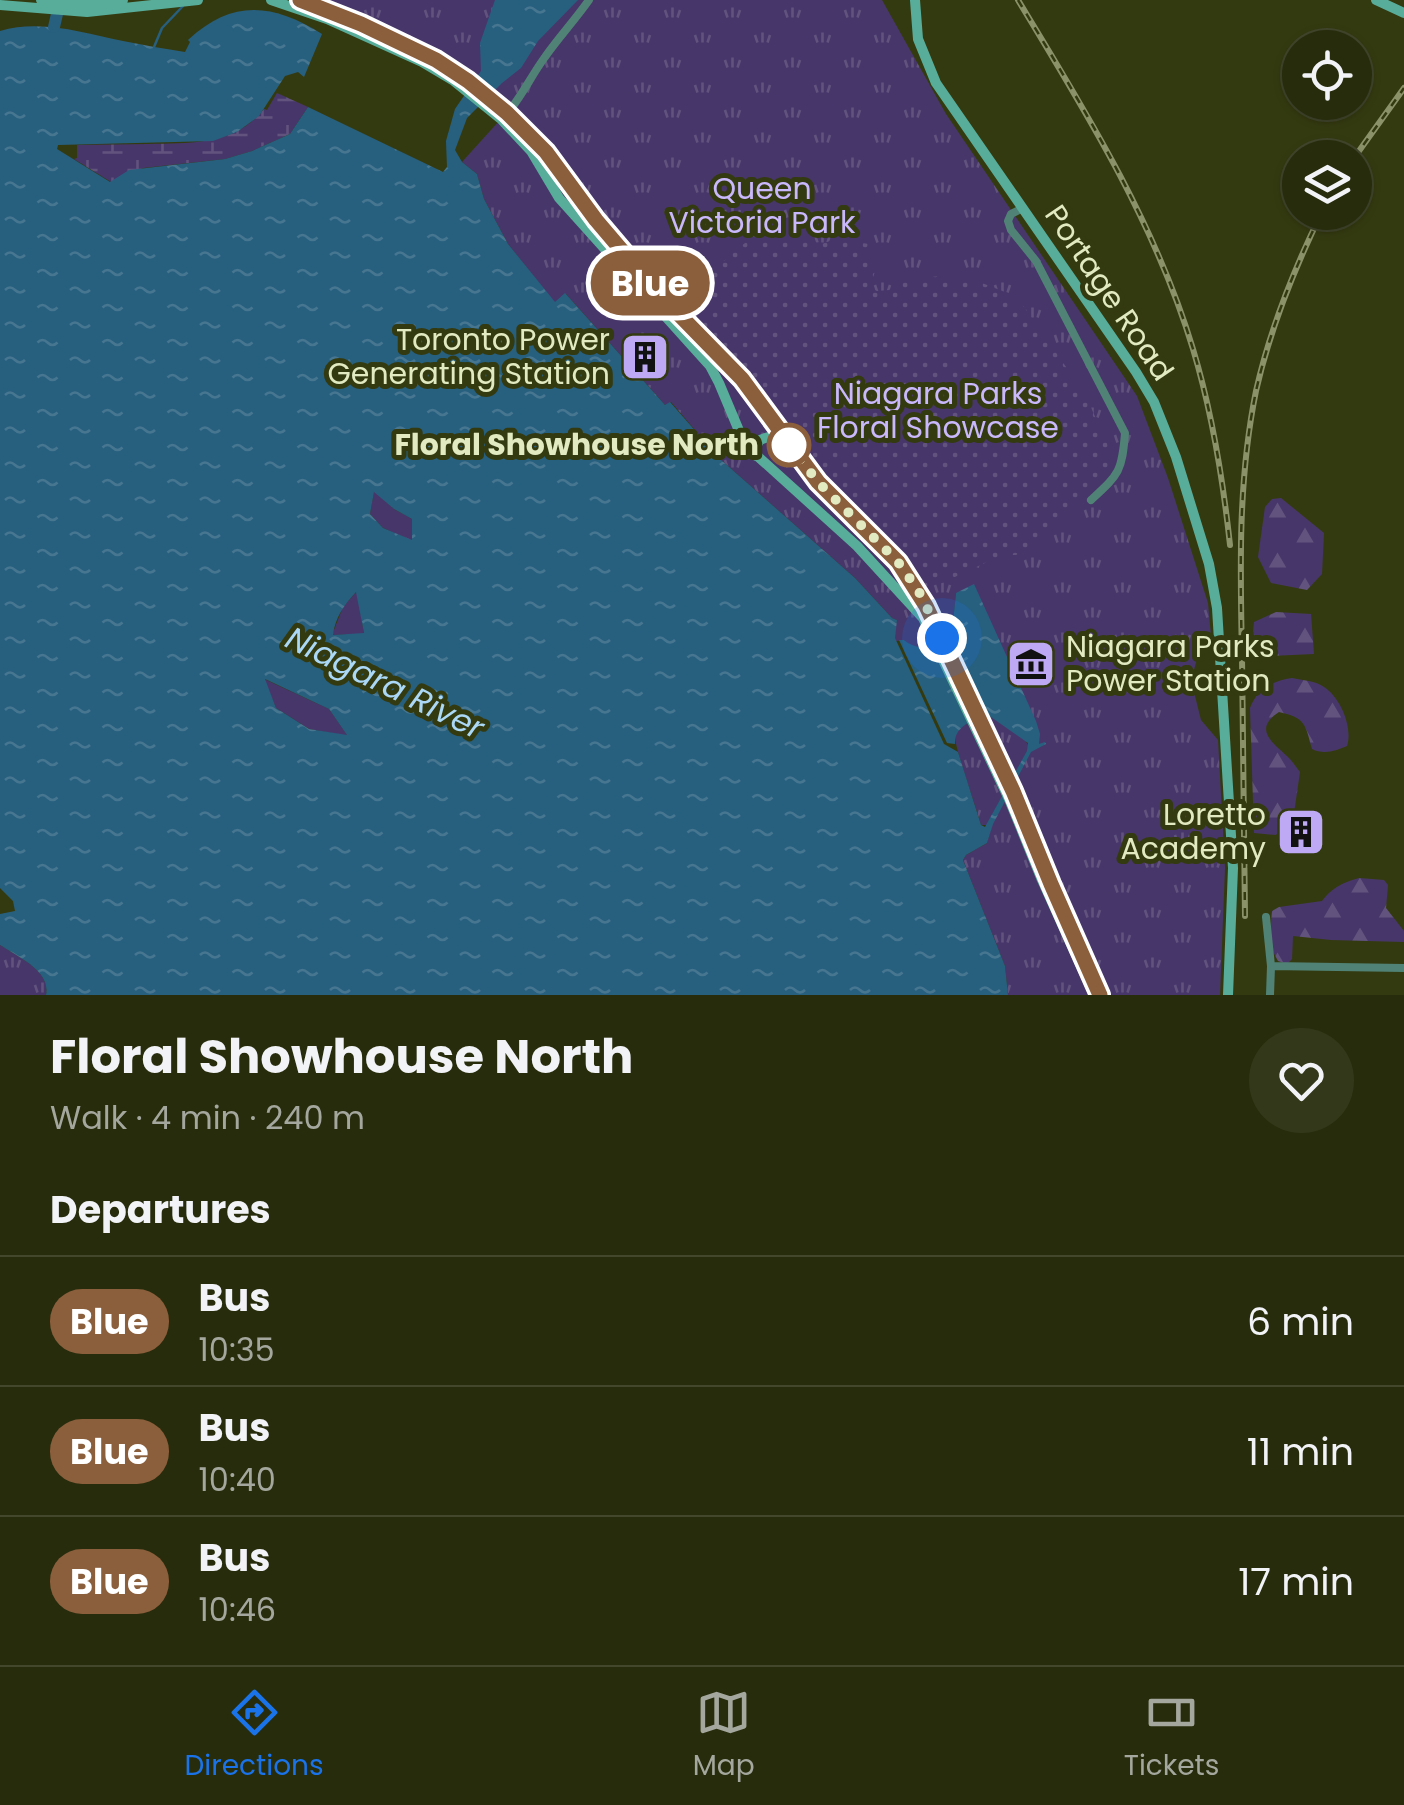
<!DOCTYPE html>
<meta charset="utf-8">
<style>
body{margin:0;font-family:Poppins,sans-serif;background:#33381a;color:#f1f3f6;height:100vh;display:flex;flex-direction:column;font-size:38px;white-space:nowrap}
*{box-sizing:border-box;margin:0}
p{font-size:32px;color:#a4a79d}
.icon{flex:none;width:55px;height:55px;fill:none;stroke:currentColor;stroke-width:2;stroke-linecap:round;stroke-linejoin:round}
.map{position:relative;height:995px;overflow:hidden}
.side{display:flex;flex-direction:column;background:#272c0c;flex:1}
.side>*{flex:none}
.badge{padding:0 20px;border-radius:32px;font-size:35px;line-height:65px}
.buttons{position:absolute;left:1282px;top:30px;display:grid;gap:20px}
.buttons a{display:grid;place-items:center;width:90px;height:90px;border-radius:50%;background:#272c0c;box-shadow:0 2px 8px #0004,0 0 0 2px #43482d;font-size:50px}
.you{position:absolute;width:50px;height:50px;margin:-25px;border:8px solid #fff;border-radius:50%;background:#1a73e8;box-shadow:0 0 0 15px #1a73e833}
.map>.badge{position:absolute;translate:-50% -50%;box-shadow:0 0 0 5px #fff}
h2{padding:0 50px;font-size:38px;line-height:90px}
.round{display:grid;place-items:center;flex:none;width:105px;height:105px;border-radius:52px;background:#33381a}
.head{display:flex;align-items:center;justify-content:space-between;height:170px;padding:0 50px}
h1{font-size:48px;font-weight:700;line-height:75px}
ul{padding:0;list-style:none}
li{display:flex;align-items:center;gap:30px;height:130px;padding:0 50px;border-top:2px solid #43482d}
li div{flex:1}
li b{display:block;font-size:38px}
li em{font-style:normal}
li .badge{min-width:110px;font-weight:700;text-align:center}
.menu{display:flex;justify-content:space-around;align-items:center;height:140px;border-top:2px solid #43482d;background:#272c0c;font-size:28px;color:#a4a79d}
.menu a{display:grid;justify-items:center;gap:5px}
.menu .selected{color:#1a73e8}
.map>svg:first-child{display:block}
.grass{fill:#47366a}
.forest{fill:url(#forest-firs)}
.wetland{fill:url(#wetland-marsh)}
.park{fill:url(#park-tufts)}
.garden{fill:url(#garden-dots)}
.water{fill:url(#water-ripples);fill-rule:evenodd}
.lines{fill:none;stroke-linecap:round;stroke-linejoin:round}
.stream{stroke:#275f7f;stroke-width:2.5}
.river{stroke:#275f7f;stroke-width:12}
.minor{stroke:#508376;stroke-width:8}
.secondary{stroke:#58ad9a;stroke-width:10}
.rail-casing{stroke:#8b9269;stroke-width:6}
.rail{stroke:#343a10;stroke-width:2.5;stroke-dasharray:8;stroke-linecap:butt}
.line-casing{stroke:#fff;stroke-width:22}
.line{stroke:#8b5e3c;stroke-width:15}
.walk{stroke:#e2eac2;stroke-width:10;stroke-dasharray:0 18}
.stop-dot{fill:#fff;stroke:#8b5e3c;stroke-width:5}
.labels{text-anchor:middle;stroke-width:10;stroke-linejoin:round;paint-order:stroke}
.park-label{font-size:30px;fill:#cab8fc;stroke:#343a10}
.street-label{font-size:30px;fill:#e2eac2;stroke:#343a10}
.poi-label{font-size:30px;fill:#e2eac2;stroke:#343a10;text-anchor:end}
.stop-label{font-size:30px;font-weight:bold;fill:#e2eac2;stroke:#343a10;text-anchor:end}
.water-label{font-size:32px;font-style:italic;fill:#aad8f6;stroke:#343a10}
</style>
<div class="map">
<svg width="1404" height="995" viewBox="0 0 1404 995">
<defs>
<pattern id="forest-firs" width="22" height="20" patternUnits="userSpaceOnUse" patternTransform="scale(2.5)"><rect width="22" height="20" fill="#47366a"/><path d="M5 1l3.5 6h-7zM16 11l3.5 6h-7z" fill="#61537e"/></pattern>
<pattern id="wetland-marsh" width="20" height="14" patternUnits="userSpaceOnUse" patternTransform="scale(2.5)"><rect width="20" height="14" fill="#47366a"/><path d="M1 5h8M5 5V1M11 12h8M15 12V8" fill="none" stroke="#61537e"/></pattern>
<pattern id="park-tufts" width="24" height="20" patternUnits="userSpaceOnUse" patternTransform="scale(2.5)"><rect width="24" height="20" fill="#47366a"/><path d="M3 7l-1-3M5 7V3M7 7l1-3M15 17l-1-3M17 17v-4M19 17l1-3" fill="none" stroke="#61537e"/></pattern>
<pattern id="garden-dots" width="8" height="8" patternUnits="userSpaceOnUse" patternTransform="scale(2.5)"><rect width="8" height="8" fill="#47366a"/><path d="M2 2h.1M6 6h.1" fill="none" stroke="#61537e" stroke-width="1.8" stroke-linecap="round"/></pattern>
<pattern id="water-ripples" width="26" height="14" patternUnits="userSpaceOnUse" patternTransform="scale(2.5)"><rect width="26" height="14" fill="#275f7f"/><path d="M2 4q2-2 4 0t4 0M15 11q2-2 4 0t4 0" fill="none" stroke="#467690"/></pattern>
</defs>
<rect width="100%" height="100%" fill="#343a10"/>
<path class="grass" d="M374 491 394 509 412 519V541L383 528 370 514Z
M357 591 364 634 332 635 343 607Z
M264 679 329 709 348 736 309 729 276 708Z"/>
<path class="forest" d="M1281 498 1324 533 1322 574 1307 590 1271 583 1258 557 1265 507 1272 499Z
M1276 612 1311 614 1314 654 1270 656 1255 646 1253 632 1254 622Z
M1292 678C1302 680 1316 681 1324 687 1341 698 1353 728 1347 746 1335 751 1324 755 1312 749 1305 724 1306 718 1279 712 1251 730 1275 744 1289 758 1293 762 1296 767 1300 772L1294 813 1276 835 1254 833 1250 708C1257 689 1272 681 1292 678Z
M1359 878 1384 880 1388 885 1386 908 1404 931V942L1331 940 1293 936 1292 959 1287 964 1278 961 1269 944 1272 911 1279 907 1322 901C1333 887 1342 883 1359 878Z"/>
<path class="wetland" d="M277 93 308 107 290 134 252 151 225 159 143 168 111 182 74 159 77 158V145C101 145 124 144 148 144 191 143 235 146 264 109L267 110Z"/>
<path class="park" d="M328 0H882L946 114 1137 396 1168 478 1208 603 1212 647 1199 651 1194 670 1195 696 1201 720 1218 740 1225 868 1220 995H1008L1005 966 963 860 966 855 987 843 991 828 988 825H981C977 809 953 743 955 735 958 724 979 719 988 715L1024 738 1028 745 1032 744 956 593 952 632C946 639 928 650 917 648 913 648 908 643 904 640L896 641 893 635 897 620 892 618 855 578 720 459 671 402 666 406 566 294 555 303 508 244 484 199 477 174 462 162 511 108 468 72 418 41Z
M0 945C18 957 51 971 46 995H0Z"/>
<path class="garden" d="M758 232 794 236 822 244 835 239 869 244 873 248 871 257 876 268 871 284 872 289 877 291 889 290 911 278 946 276 982 283 1010 294 1024 307 1085 394 1117 466 1080 507 1037 544 1016 555H1002L942 583 923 587 917 583 892 549 820 478 800 454 766 403 761 392 739 367H735L673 304Z"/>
<path class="water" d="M495 0H578L538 41 521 68 502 83 467 118 455 150 462 162 477 174 484 199 508 244 555 302 565 293 665 405 670 402 720 459 855 578 892 618 897 620 895 638 944 744 958 752 981 825 985 827 1027 751 1028 743 988 715C973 720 954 726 955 744L947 743 899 640H904C921 654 939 646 952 632L956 593 974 584 1036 721 1040 734 1039 744 1045 742 1046 744 1031 752 993 824 987 843 966 855 963 860 1005 966 1008 995H46C51 971 18 957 0 945V914L15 911 13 901 0 888V31C41 19 83 33 123 41 144 45 165 49 185 52L190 42 188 40C231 0 271 2 322 34L304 77 298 72 285 76 259 116 237 132 213 141 58 145 57 149 110 182 129 170 225 159 252 151 290 134 308 107 443 172 447 167 446 141 455 109 481 71 480 43ZM374 492 394 509 412 519V540L383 528 370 514ZM356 592 364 633 333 635C335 618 344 605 356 592ZM265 679 329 709 347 735 309 729 276 708Z"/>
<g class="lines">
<path class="stream" d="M154 47 162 28 183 6"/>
<path class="river" d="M54 27 60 1"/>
<path class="minor" d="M505 116C521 98 531 76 545 57 559 37 575 20 589 0
M1021 209 1011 214 1008 221 1011 230 1036 261 1125 433C1122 472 1119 474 1091 500
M1266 917 1271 966 1270 995
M1271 966 1404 968"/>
<path class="secondary" d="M41 0 86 3 123 0
M271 0 327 19 422 62 454 81 501 119 531 151 559 198 710 366 719 383 740 433 753 452 857 546 923 618 1009 799 1042 880 1094 995
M300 0 383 34 451 69 507 113 540 145 630 260 677 313 742 379 810 473 898 562 926 606 972 703
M915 0 918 39 936 83 1136 372 1154 402 1176 457 1209 564 1217 608 1233 868 1228 995
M1376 0 1404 13
M0 5 87 12 198 0
M756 456 754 449 760 440C769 436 778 434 786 441
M984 727 1020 807
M1053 888 1077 940"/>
<g class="rail-casing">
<path id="rail" d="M1018 0C1086 112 1155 223 1193 349 1212 412 1223 480 1230 545
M1354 158 1404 88
M1245 916C1244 829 1243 743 1242 657 1240 567 1238 479 1256 391 1270 329 1294 269 1322 212"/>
</g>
<use href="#rail" class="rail"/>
</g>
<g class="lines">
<g class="line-casing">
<path id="line" d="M300 0 361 24 436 60 468 81 507 113 546 152 596 220 659 294 742 379 818 482 898 562 926 606 1013 791 1051 884 1100 995"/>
</g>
<use href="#line" class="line"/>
<path class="walk" d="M789 445 818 482 898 562 918 590 942 638"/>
</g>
<defs>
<g id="building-square" transform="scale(2.5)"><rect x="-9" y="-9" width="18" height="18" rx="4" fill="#bea9f4" stroke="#343a10"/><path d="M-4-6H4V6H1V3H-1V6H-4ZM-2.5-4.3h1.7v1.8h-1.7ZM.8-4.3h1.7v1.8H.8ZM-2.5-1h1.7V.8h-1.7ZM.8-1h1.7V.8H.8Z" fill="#111"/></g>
<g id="museum-square" transform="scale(2.5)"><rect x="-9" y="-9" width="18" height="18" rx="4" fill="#bea9f4" stroke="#343a10"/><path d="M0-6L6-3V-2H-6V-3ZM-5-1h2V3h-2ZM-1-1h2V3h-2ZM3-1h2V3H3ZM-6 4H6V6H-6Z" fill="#111"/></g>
</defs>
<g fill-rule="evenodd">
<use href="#building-square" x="645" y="357"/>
<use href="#museum-square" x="1031" y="664"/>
<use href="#building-square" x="1301" y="832"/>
</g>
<circle class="stop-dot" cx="789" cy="445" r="20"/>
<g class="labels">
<g class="park-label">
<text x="762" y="199">Queen<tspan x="762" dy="34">Victoria Park</tspan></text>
<text x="938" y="404">Niagara Parks<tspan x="938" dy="34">Floral Showcase</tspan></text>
</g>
<g class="street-label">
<text transform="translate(1109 293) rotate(56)" y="10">Portage Road</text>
</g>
<g class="poi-label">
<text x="610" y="350">Toronto Power<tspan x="610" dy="34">Generating Station</tspan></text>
<text x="1066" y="657" text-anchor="start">Niagara Parks<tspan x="1066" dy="34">Power Station</tspan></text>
<text x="1266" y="825">Loretto<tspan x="1266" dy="34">Academy</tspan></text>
</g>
<g class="stop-label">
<text x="759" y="455">Floral Showhouse North</text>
</g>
<g class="water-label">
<text transform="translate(385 683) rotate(26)" y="11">Niagara River</text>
</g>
</g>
</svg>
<div class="buttons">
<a><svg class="icon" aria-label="locate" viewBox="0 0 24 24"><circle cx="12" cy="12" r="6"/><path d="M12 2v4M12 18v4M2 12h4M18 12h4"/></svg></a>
<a><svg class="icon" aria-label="layers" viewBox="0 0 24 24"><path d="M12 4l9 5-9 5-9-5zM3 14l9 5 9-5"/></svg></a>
</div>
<div class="you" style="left:942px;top:638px"></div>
<b class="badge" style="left:650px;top:283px;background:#8b5e3c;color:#fff">Blue</b>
</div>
<section class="side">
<div class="head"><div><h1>Floral Showhouse North</h1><p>Walk · 4 min · 240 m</p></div><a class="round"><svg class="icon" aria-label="heart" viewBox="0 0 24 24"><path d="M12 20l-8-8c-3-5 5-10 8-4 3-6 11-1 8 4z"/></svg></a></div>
<h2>Departures</h2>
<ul>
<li><span class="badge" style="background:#8b5e3c;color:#fff">Blue</span><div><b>Bus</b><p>10:35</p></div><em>6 min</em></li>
<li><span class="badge" style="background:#8b5e3c;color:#fff">Blue</span><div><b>Bus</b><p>10:40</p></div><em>11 min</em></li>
<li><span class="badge" style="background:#8b5e3c;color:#fff">Blue</span><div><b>Bus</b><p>10:46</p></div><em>17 min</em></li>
</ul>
</section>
<nav class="menu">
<a class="selected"><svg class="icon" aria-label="directions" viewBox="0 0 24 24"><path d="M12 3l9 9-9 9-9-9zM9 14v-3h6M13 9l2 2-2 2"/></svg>Directions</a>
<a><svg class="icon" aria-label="map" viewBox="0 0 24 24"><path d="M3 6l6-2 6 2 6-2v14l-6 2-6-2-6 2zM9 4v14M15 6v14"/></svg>Map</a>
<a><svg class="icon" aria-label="tickets" viewBox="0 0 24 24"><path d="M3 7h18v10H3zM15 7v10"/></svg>Tickets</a>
</nav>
